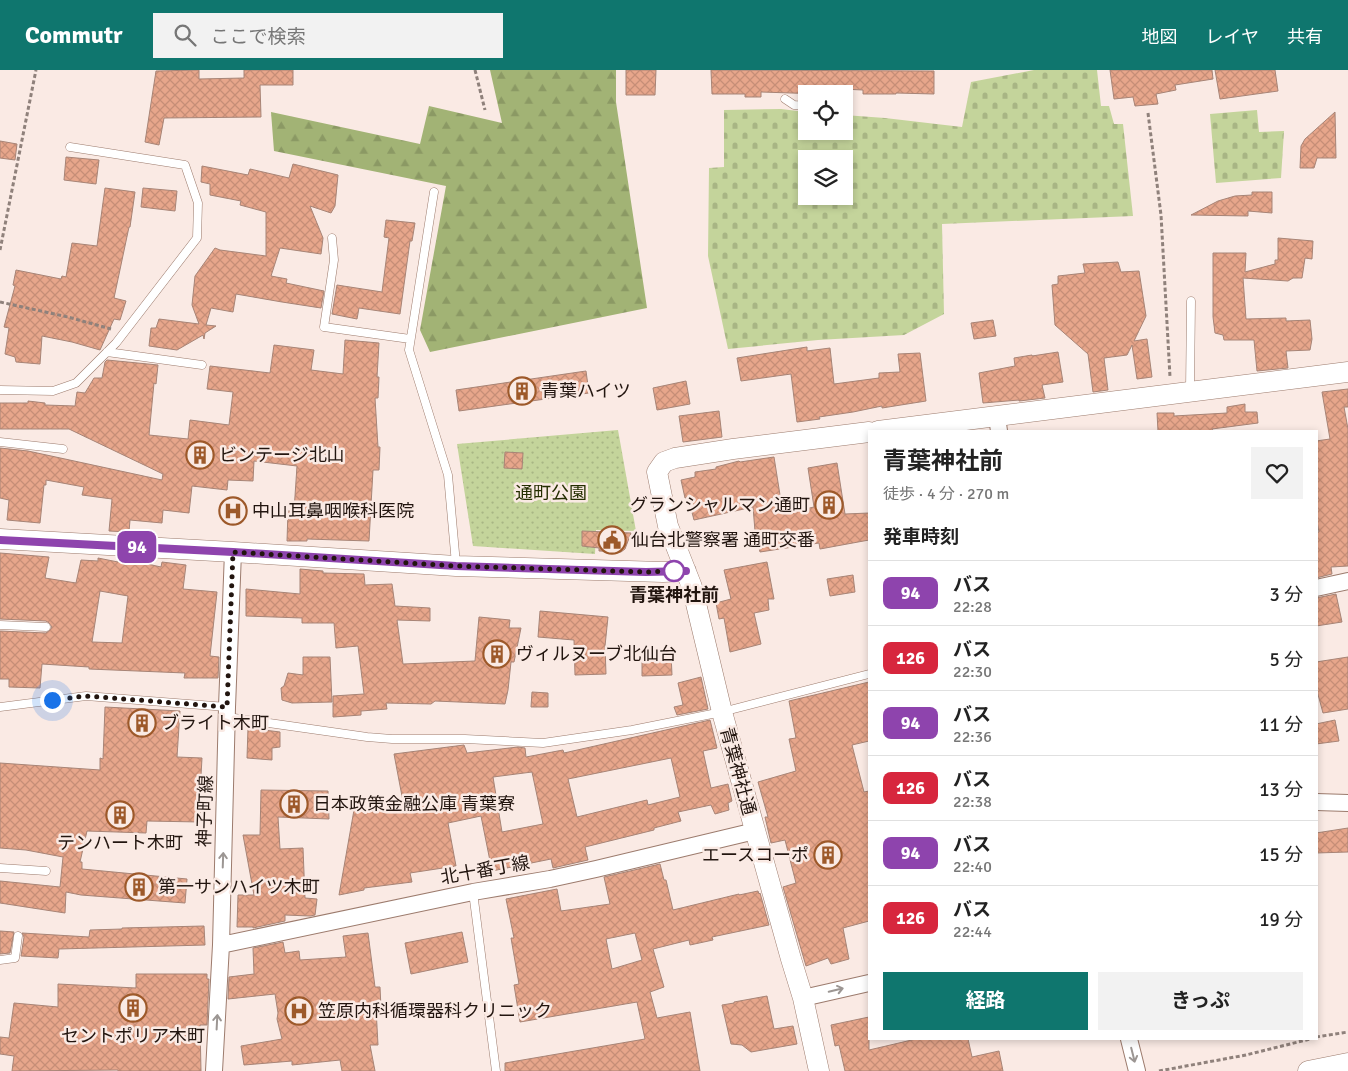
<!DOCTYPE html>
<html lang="ja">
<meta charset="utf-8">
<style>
body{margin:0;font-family:Signika,"Noto Sans JP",sans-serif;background:#f2f2f2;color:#222;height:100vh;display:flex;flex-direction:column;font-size:19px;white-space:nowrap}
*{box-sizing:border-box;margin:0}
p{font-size:16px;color:#767676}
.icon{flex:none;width:28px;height:28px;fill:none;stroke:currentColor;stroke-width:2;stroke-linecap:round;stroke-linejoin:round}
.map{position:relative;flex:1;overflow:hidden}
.panel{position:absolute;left:868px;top:360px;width:450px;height:610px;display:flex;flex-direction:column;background:#fff;border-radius:0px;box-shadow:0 2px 8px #0003}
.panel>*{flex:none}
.badge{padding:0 10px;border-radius:8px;font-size:18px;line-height:32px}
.fabs{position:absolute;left:798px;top:15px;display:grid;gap:10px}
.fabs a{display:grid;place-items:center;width:55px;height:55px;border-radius:0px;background:#fff;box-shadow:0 2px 8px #0003;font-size:25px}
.you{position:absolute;width:25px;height:25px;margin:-12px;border:4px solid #fff;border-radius:50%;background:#1a73e8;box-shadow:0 0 0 8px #1a73e833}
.map>.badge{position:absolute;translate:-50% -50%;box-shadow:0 0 0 2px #fff}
h2{padding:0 15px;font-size:19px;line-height:45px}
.round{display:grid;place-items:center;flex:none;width:52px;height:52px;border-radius:0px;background:#f2f2f2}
.head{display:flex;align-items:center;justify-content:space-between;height:85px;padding:0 15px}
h1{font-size:24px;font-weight:700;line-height:38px}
.action{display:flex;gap:10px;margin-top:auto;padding:10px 15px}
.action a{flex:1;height:58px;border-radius:0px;background:#0f766e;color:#fff;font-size:20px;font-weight:700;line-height:58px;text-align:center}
.action a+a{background:#f2f2f2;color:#222}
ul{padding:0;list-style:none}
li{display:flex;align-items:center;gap:15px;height:65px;padding:0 15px;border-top:1px solid #e0e0e0}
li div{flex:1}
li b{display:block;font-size:19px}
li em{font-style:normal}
li .badge{min-width:55px;font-weight:700;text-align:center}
header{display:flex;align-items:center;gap:30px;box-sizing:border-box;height:70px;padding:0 25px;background:#0f766e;color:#fff}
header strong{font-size:24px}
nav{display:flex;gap:28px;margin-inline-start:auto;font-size:18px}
.search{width:350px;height:45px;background:#f2f2f2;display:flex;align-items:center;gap:12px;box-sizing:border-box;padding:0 18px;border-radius:0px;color:#767676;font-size:19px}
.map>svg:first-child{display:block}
.forest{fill:url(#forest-firs)}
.cemetery{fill:url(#cemetery-stones);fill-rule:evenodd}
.park{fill:url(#park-dots)}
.building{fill:url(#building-cross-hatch);stroke:#a78476;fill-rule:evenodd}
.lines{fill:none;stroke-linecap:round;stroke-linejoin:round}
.service-casing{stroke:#9c7b6d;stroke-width:9}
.minor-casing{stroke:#9c7b6d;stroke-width:18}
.tertiary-casing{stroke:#9c7b6d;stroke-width:21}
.path{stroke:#8f817b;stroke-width:3;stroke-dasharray:4 2.5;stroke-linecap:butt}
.service{stroke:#fff;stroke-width:8}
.minor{stroke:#fff;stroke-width:16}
.tertiary{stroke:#fff;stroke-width:20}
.oneway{stroke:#9c9693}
.line-casing{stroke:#fff;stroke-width:11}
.line{stroke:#8e44ad;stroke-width:8}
.walk{stroke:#22150f;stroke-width:5;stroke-dasharray:0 9}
.stop-dot{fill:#fff;stroke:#8e44ad;stroke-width:2.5}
.labels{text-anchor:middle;stroke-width:5;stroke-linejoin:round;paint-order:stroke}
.poi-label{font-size:18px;fill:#22150f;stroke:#faeae4;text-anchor:start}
.park-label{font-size:18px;fill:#242e00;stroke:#faeae4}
.stop-label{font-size:18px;font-weight:bold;fill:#22150f;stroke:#faeae4}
.street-label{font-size:18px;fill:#22150f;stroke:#faeae4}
</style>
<header>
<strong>Commutr</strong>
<div class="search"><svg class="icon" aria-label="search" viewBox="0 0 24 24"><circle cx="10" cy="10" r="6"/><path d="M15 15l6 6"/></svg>ここで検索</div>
<nav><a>地図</a><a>レイヤ</a><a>共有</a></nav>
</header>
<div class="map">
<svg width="1348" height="1001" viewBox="0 0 1348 1001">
<defs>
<pattern id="forest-firs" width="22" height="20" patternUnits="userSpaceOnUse" patternTransform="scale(1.25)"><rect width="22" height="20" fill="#a2b375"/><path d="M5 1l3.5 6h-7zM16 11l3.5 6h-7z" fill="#8b9964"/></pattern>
<pattern id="cemetery-stones" width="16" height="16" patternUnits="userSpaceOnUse" patternTransform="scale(1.25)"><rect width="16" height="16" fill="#c4d49b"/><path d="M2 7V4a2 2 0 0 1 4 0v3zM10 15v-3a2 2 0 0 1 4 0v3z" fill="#a8b584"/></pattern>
<pattern id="park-dots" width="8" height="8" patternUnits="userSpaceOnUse" patternTransform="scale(1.25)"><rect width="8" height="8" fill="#c4d49b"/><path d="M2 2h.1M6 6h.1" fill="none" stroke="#a8b584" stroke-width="1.8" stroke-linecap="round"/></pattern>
<pattern id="building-cross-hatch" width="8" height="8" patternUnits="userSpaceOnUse" patternTransform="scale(1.25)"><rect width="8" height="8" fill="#e7a68b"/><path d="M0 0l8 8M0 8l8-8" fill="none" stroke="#c68e77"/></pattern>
</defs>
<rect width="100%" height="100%" fill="#faeae4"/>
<path class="forest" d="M490 0H616V32L647 238 430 282 420 260 446 116 274 81 271 42 420 74 429 36 502 53Z"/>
<path class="cemetery" d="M1034 0H1097L1101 36H1109L1114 54H1123L1133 146 942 154 944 244 904 265 818 270 728 279 708 186 709 98 724 97V40L781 39 806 42V61H844V45L885 48 962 57 971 12ZM806 89H844V126H806Z
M1257 40 1259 62 1284 61 1281 108 1216 113 1210 44Z"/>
<path class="park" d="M618 360 636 461 596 460 595 484 473 476 457 374Z"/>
<path class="building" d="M199 0V9L244 8V0H293V15H260L261 47 164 48 159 75 145 72 156 1Z
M626 0H656L655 25H626Z
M711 0 934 1V24L896 23V24H863V20L821 18V24L761 22V27H745V24H712Z
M1110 0H1212L1213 9 1175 15 1176 20 1156 24 1158 34 1135 36 1133 27 1114 29Z
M1215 0H1275L1278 21 1220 29Z
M1335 42 1336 88H1317L1314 98H1300L1301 76 1305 69Z
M0 71 17 74 15 90 0 88Z
M66 87 99 90 96 114 64 110Z
M293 94 338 105 335 136 331 143 310 136 323 168 321 184 280 178 271 206 287 209 286 213 324 221 321 238 282 232 236 224 233 242 211 238 206 255 216 256 205 263 204 269 203 265 177 280 149 276 151 258H156L159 249 199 254 192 235 195 206 215 178 220 180 266 186V142L240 135 241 131 210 125V114L201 112 202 96 248 105 250 99 289 108Z
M105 118 135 122 130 157H129L114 228 126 231 120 250 114 249 100 280 72 272 42 266 40 294 16 292 15 287 5 284 9 258 4 257 15 216 13 215 16 200 61 209 62 206 66 207 72 173 97 176Z
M143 118 177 121 175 141 141 137Z
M1252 122H1272V143L1248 141V146L1191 145 1218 131 1235 126 1252 125Z
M386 150 415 153 412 171H410L400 244 359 238 357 249 332 244 337 215 382 222 389 168 384 167Z
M1278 168 1313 171 1312 189 1305 188 1302 208H1293L1288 211 1243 208 1246 249 1286 248V251L1310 250 1312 269 1310 280 1286 281 1288 298 1257 301 1254 270H1224L1223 265 1215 263 1213 247V183H1246L1245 202 1275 194V190H1278Z
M1118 192 1121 202 1139 201 1146 246 1134 271 1147 269 1152 307 1137 309 1132 275 1127 285 1104 288 1108 320 1093 322 1088 284 1055 255 1052 215 1058 214V206L1085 203 1083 194Z
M993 250 996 266 974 269 971 253Z
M345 270 379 273 377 307H379L378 328H375L378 377H380L379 400H373L369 471 307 469V471H287L288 441H294L297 396 254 391 253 411 228 410 227 420 192 416 189 443 163 440 162 453 130 450 129 462 109 461 112 429 82 425 84 417 46 410V415H44L40 453 7 450 9 430 0 428V378L28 381 162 410 163 404 69 359H0V333H28V331L45 333V335L75 336 77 322 85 323 94 308H102L105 292 107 290 158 295 156 314 154 313 149 365 188 369 190 350 229 355 233 322 207 319 210 296 270 303 274 275 314 280 311 300 343 304Z
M807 277V281L830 278 834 314 879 308V303L900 302 898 284 920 283 926 331 882 338V336L853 342 819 347 820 349 797 352 791 304 741 311 737 288Z
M1058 282 1063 312 1042 315 1045 328 1019 331V330L983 333 979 303 1015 296 1014 288 1032 285V286Z
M586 301 589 323 459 341 456 320Z
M686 311 690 334 657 340 653 318Z
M1348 319V337H1344L1348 359V496L1331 497 1332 504 1316 508V462H1319L1316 446V430L1318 429 1316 415V371L1330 369 1322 322Z
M1245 334V342H1257L1258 353 1212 359 1213 361H1158L1157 343H1174V346L1227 343V337Z
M719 341 722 367 683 372 679 346Z
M505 382 523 383 522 399 504 398Z
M774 387 783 444 814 437 808 398 837 393 845 444 869 443V470L820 479 819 473 760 482 755 461 753 437 694 450 688 427 685 428 681 410 695 407V402L716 399V397L739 391 740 392Z
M582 461 631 463 625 479 621 482 599 481V478L582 476Z
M0 483 49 487 45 508 76 513 81 490 98 491V488L118 492 120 488 161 497 162 492 186 495 183 519 217 522 210 586 219 587 218 608H184L185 603 89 599V597L42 594 40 618 9 617V609H0V561L46 563 50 560 52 557 49 553 46 551 0 549ZM100 521 128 526 122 573 92 572Z
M767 492 774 529H768L769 540 754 543 761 574 730 582 724 548 719 549 716 533 731 529 724 500Z
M300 499 323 501V503L364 504 365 515 392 514 395 536 430 538V551L397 550 403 594 475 591 479 547 510 550 509 558H521L514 592H511L508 620 505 634 435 631 431 634 386 633 387 639 361 641V645L333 647V626L364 624 358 576 336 578 334 553H302V548L246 546V519L300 524Z
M853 505 855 522 830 526 827 509Z
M1336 524 1342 552 1316 556V528Z
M540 541 608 547 605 576 606 604 575 605 574 570 538 567Z
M671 584 672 605 642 606V587Z
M303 587H330L332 632 292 633 282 630 281 618 284 616 288 603 303 605Z
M1348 587V639L1323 643 1316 617V592Z
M701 607 708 639 677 645 674 637 683 635 678 613Z
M869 612V671L852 675 864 722 869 721V851L843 858 849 889 831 894 828 888 806 896 783 817 796 813 785 770 771 773 765 747H768L758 712 796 701 789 669 796 668 789 631Z
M532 622 548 623V637H531Z
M105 637 180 641 177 687 202 688 200 723H201L200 752 147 751 146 763 87 761 80 792H82V799L187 809 185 833 81 825 66 822 65 843 0 833V811L60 817 63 787 26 780 0 778V693L100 700V688L103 689Z
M710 650 717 678 703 681 711 718 728 714 732 731 728 733 729 740 715 744 711 735 678 742 681 751 654 758V760L585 777 588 790 553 798 551 789 492 801 481 746 448 753 456 796 410 803 412 812 364 818V820L339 825 354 740 405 742 394 684 464 675 467 683 518 677 525 678 526 687 563 680 564 683ZM671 688 680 727 648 735 647 730 577 747 568 709ZM532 702 543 754 502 762 493 707Z
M1335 650 1339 671 1316 674V654Z
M248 658 280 662V677L272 678V690L247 688Z
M261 720 328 721 329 749 278 747 280 779 303 778 305 828 317 829 315 845 310 846 285 845V851L253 858V857H237L238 825H254L243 765H260Z
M1348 758V782L1316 783V763Z
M660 794 664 810H666L673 840 739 824V825L758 821 759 824 760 823 769 855 712 867 713 870 690 875 689 870 653 879 664 917 650 922 657 948 690 942 700 1001H505V993L645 969 637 932 520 952 514 915 519 914 511 868H514L506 829 557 819 561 841 610 834 604 807ZM635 863 642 890 612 899 606 869Z
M204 856 205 875 59 879 58 888 21 886 24 867 22 863 89 867 90 860 122 859V858Z
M0 861 14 862 10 883 0 884Z
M462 862 468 892 411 904 405 873Z
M368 863 375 917H380L381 938H376L378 975H370L375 1001H342L340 990 292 995V991L244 995 241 976 282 969 277 949 278 943 275 924 228 929 229 907 254 904 253 878 283 872 285 883 299 881 300 890 346 887 343 866Z
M136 904H207V909H209L207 955H200L201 1001H118V1000L12 1001 14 986 0 984V967L9 968 14 933 58 937V914L136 918Z
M767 926 774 959 793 956 797 974 751 982 742 975 731 974 722 935 734 933V932Z
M869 947V980L916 969H968L972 987 999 981 1003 1001H845L839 975 835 976 831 955Z"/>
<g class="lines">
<g class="service-casing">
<path id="service" d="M785 29 794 35 806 36
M434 122 409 280 448 405 456 494
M332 168 334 190 324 257 410 269
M107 282 202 295
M0 320 53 321 76 313 116 273 197 168 198 133 185 95 70 77
M1190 320 1191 231
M0 372 63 379
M0 555 46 557
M0 637 86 626 227 637
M227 647 367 667 392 669H465L543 673 632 660 722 642 869 604
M0 798 46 801
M473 822 496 1001
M0 890 15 888 18 866"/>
</g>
<g class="minor-casing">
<path id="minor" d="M997 347 999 361
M1316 518 1348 511
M1316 732 1348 733
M221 875 473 822 550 809 596 799 755 761
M803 928 869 913
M1129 969 1137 1001
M214 1001 221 875 227 637 233 482"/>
</g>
<g class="tertiary-casing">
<path id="tertiary" d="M878 361 1348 302
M0 469 233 482 456 496 663 502 686 501
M819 1001 803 928 791 889 722 642 692 517 668 456 657 402 664 392 675 388 733 379 869 362
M1308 1001 1348 993"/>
</g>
<path class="path" d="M475 0 485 40
M1148 43 1161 145 1170 307
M0 180 36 0
M0 232 68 247 111 259
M1316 967 1348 962
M1159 1001 1246 985 1310 969"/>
<use href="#service" class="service"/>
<use href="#minor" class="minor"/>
<use href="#tertiary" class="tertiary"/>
</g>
<defs><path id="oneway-shaft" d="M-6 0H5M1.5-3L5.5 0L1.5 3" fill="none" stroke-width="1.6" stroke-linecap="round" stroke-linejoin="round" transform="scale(1.25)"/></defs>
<g class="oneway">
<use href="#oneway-shaft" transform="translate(223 790) rotate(-88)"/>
<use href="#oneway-shaft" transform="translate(836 920) rotate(-13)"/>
<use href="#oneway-shaft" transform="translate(217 952) rotate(-87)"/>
<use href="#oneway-shaft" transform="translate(1133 985) rotate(76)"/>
</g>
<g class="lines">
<g class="line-casing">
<path id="line" d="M0 470 233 482 456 496 646 502 686 501"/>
</g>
<use href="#line" class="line"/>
<path class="walk" d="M52 630 86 626 227 637 233 482 456 496 646 502 674 501"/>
</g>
<defs>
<g id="building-ring" transform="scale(1.4375)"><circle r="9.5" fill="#faeae4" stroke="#9d592a" stroke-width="1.5"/><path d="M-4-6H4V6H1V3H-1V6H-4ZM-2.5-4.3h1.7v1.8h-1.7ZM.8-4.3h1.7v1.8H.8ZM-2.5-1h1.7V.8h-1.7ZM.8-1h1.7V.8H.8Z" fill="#9d592a"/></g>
<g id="hospital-ring" transform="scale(1.4375)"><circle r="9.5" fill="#faeae4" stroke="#9d592a" stroke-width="1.5"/><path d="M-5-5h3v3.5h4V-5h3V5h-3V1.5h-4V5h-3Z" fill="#9d592a"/></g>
<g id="civic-ring" transform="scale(1.4375)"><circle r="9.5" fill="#faeae4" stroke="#9d592a" stroke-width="1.5"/><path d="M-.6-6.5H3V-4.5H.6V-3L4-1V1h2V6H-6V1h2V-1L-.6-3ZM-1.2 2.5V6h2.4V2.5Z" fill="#9d592a"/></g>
</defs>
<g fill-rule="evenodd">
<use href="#building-ring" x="522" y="321"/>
<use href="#building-ring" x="200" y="385"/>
<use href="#building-ring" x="829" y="435"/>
<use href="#hospital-ring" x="233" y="441"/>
<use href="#civic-ring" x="612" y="470"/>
<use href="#building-ring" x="497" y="584"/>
<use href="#building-ring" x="142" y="653"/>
<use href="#building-ring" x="294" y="734"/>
<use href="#building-ring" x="120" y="745"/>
<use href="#building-ring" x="828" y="785"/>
<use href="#building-ring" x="139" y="817"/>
<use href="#building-ring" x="133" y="938"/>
<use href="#hospital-ring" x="299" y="941"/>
</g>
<circle class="stop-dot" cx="674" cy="501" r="10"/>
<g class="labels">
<g class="poi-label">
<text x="541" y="327">青葉ハイツ</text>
<text x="219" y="391">ビンテージ北山</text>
<text x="810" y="441" text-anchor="end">グランシャルマン通町</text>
<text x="252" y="447">中山耳鼻咽喉科医院</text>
<text x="631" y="476">仙台北警察署 通町交番</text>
<text x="516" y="590">ヴィルヌーブ北仙台</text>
<text x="161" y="659">ブライト木町</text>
<text x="313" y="740">日本政策金融公庫 青葉寮</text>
<text x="120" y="779" text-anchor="middle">テンハート木町</text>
<text x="809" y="791" text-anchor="end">エースコーポ</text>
<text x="158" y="823">第一サンハイツ木町</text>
<text x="318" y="947">笠原内科循環器科クリニック</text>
<text x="133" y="972" text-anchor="middle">セントポリア木町</text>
</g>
<g class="park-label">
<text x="551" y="429">通町公園</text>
</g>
<g class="stop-label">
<text x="674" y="531">青葉神社前</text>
</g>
<g class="street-label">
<text transform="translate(738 701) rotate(75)" y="6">青葉神社通</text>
<text transform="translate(205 741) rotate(-88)" y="6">神子町線</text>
<text transform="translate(485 800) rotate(-10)" y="6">北十番丁線</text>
</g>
</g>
</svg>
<div class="fabs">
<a><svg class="icon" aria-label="locate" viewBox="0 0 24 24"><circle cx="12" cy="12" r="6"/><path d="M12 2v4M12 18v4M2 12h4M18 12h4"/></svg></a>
<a><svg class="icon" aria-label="layers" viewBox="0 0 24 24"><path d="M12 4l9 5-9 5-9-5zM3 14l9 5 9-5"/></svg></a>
</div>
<div class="you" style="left:52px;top:630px"></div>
<b class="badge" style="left:137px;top:477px;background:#8e44ad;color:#fff">94</b>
<section class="panel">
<div class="head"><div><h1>青葉神社前</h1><p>徒歩 · 4 分 · 270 m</p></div><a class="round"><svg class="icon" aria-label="heart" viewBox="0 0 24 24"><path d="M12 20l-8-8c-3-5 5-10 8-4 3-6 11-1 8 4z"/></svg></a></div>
<h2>発車時刻</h2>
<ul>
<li><span class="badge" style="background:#8e44ad;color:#fff">94</span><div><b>バス</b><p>22:28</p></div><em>3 分</em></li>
<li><span class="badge" style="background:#d7263d;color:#fff">126</span><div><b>バス</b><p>22:30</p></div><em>5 分</em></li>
<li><span class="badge" style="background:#8e44ad;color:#fff">94</span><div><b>バス</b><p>22:36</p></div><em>11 分</em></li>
<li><span class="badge" style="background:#d7263d;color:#fff">126</span><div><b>バス</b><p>22:38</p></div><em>13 分</em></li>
<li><span class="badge" style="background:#8e44ad;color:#fff">94</span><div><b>バス</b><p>22:40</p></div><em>15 分</em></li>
<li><span class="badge" style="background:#d7263d;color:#fff">126</span><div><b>バス</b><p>22:44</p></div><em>19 分</em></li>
</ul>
<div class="action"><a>経路</a><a>きっぷ</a></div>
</section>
</div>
